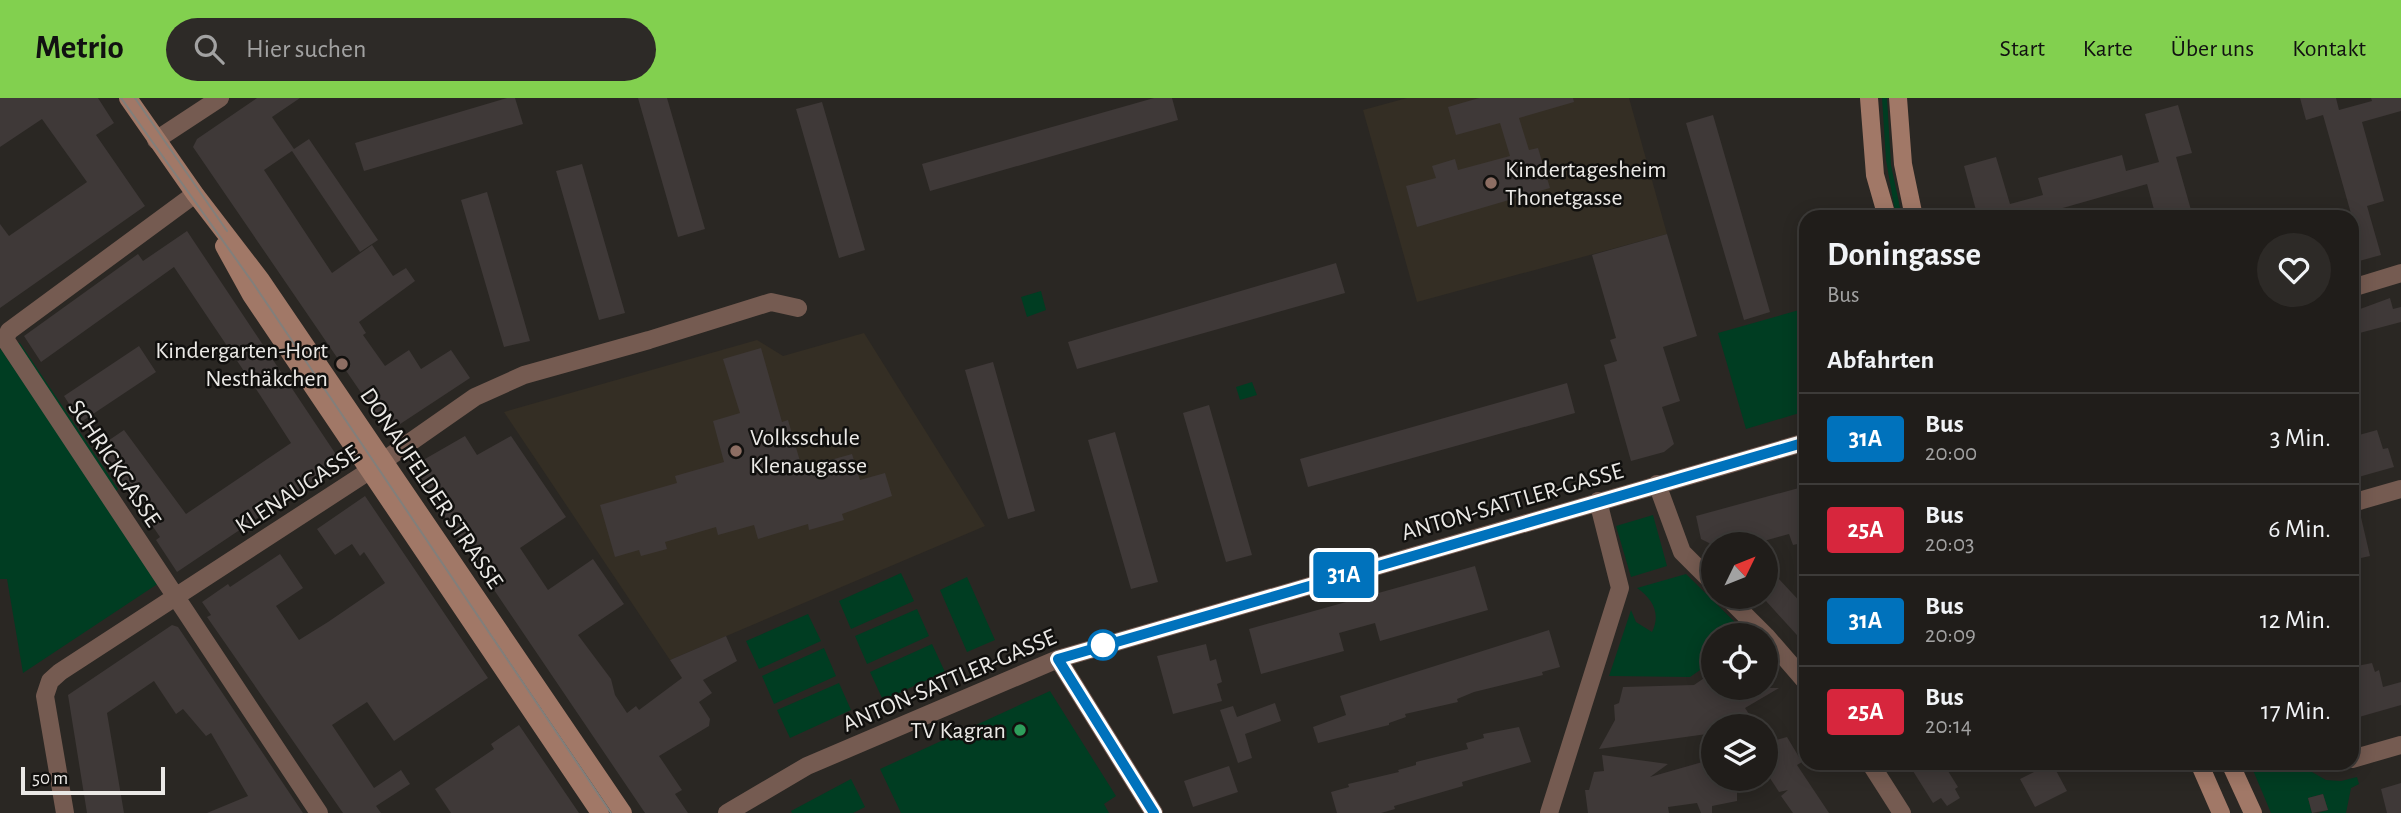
<!DOCTYPE html>
<html lang="de">
<meta charset="utf-8">
<style>
body{margin:0;font-family:"Alegreya Sans",sans-serif;background:#2d2a27;color:#f1f3f6;height:100vh;display:flex;flex-direction:column;font-size:26px;white-space:nowrap}
*{box-sizing:border-box;margin:0}
p{font-size:23px;color:#a2a2a2}
.icon{flex:none;width:38px;height:38px;fill:none;stroke:currentColor;stroke-width:2;stroke-linecap:round;stroke-linejoin:round}
.map{position:relative;flex:1;overflow:hidden}
.side{position:absolute;left:1799px;top:112px;width:560px;height:560px;display:flex;flex-direction:column;background:#201d1a;border-radius:21px;box-shadow:0 4px 18px #0003,0 0 0 2px #3d3b39}
.side>*{flex:none}
.badge{padding:0 14px;border-radius:5px;font-size:24px;line-height:46px}
.needle{width:46px;rotate:47deg}
.buttons{position:absolute;left:1701px;top:434px;display:grid;gap:14px}
.buttons a{display:grid;place-items:center;width:77px;height:77px;border-radius:50%;background:#201d1a;box-shadow:0 4px 18px #0003,0 0 0 2px #3d3b39;font-size:35px}
.scale{position:absolute;left:21px;bottom:18px;width:144px;box-sizing:border-box;padding-left:7px;border:4px solid #ebe9e6;border-top:0;font-size:19px;line-height:24px;white-space:nowrap;color:#ebe9e6;-webkit-text-stroke:5px #11100e;paint-order:stroke}
.map>.badge{position:absolute;translate:-50% -50%;box-shadow:0 0 0 4px #fff}
h2{padding:0 28px;font-size:26px;line-height:63px}
.round{display:grid;place-items:center;flex:none;width:74px;height:74px;border-radius:37px;background:#2d2a27}
.head{display:flex;align-items:center;justify-content:space-between;height:119px;padding:0 28px}
h1{font-size:33px;font-weight:700;line-height:52px}
ul{padding:0;list-style:none}
li{display:flex;align-items:center;gap:21px;height:91px;padding:0 28px;border-top:2px solid #3d3b39}
li div{flex:1}
li b{display:block;font-size:26px}
li em{font-style:normal}
li .badge{min-width:77px;font-weight:700;text-align:center}
header{display:flex;align-items:center;gap:42px;box-sizing:border-box;height:98px;padding:0 35px;background:#82d04f;color:#111}
header strong{font-size:33px}
nav{display:flex;gap:38px;margin-inline-start:auto;font-size:24px}
.search{width:490px;height:63px;background:#2d2a27;display:flex;align-items:center;gap:18px;box-sizing:border-box;padding:0 24px;border-radius:38px;color:#a2a2a2;font-size:26px}
.map>svg:first-child{display:block}
.built{fill:#342e24}
.green{fill:#003d22}
.building{fill:#3f3938}
.lines{fill:none;stroke-linecap:round;stroke-linejoin:round}
.street{stroke:#755b51;stroke-width:18}
.secondary{stroke:#a17867;stroke-width:18}
.tram{stroke:#827f7b;stroke-width:2}
.line-casing{stroke:#fff;stroke-width:16}
.line{stroke:#0072bc;stroke-width:10}
.education-dot{fill:#8d6e63;stroke:#11100e;stroke-width:2.5}
.stop-dot{fill:#fff;stroke:#0072bc;stroke-width:3.5}
.leisure-dot{fill:#2e9e5b;stroke:#11100e;stroke-width:2.5}
.labels{text-anchor:middle;stroke-width:5;stroke-linejoin:round;paint-order:stroke}
.poi-label{font-size:24px;fill:#ebe9e6;stroke:#11100e;text-anchor:start}
.street-label{font-size:24px;fill:#ebe9e6;stroke:#11100e}
</style>
<header>
<strong>Metrio</strong>
<div class="search"><svg class="icon" aria-label="search" viewBox="0 0 24 24"><circle cx="10" cy="10" r="6"/><path d="M15 15l6 6"/></svg>Hier suchen</div>
<nav><a>Start</a><a>Karte</a><a>Über uns</a><a>Kontakt</a></nav>
</header>
<div class="map">
<svg width="2401" height="715" viewBox="0 0 2401 715">
<rect width="100%" height="100%" fill="#2a2723"/>
<path class="built" d="M1407 0H1629L1667 136 1417 204 1363 12Z
M864 235 985 428 670 562 504 314 757 242 783 258Z"/>
<path class="green" d="M1882 0H1887L1891 67 1902 119H1896L1886 62Z
M1041 193 1046 212 1027 219 1021 199Z
M1806 210V313L1746 331 1718 235Z
M16 244 20 245 118 391 115 394Z
M0 250 159 485 23 575 7 481H0Z
M1252 284 1257 297 1240 302 1236 289Z
M1653 417 1667 468 1631 479 1616 428Z
M901 475 914 503 851 531 839 503Z
M1686 476 1748 537H1713V563L1690 579 1609 578 1631 512 1636 524 1652 534C1661 516 1653 501 1637 490Z
M967 479 995 542 967 554 940 492Z
M917 511 929 538 867 566 855 538Z
M808 516 821 543 759 571 746 543Z
M932 546 945 574 883 602 870 574Z
M824 550 836 578 774 606 762 578Z
M839 585 851 612 790 640 777 612Z
M1050 593 1116 698 1104 706 1109 715H901L880 671Z
M2250 665H2296L2326 682 2341 683 2357 679 2359 686 2351 690 2346 715H2318L2328 712 2323 696 2308 700 2312 715H2271Z
M851 681 865 709 853 715H792L791 713Z"/>
<path class="building" d="M0 0H98L114 25 96 37 145 108 0 210V126L9 138 87 84 42 21 0 49Z
M257 0H300L272 19 294 51 309 41 378 142 360 154 292 53 264 72 332 175 372 147 393 178 406 170 415 183 359 224 366 235 363 237 385 268 409 252 421 271 451 252 470 280 388 334 193 49 197 41Z
M507 0H515L523 26 364 73 355 45Z
M638 0H667L705 131 678 139Z
M1154 0H1172L1178 22 930 93 922 66Z
M1479 0H1573L1574 4 1519 20 1529 52 1538 50 1550 90 1417 129 1406 88 1436 80 1432 68 1455 61 1458 72 1510 58 1500 25 1456 37 1448 9Z
M2300 0H2336L2339 12 2372 3 2371 0H2401V13L2362 24 2384 103 2367 108 2381 157 2352 165V119L2323 17 2306 22Z
M822 4 865 152 839 160 796 11Z
M2178 7 2192 55 2176 59 2193 119H2156L2147 86 2031 119H1982L1981 115 1977 116 1964 68 1996 59 2010 106 2043 97 2038 80 2122 57 2126 73 2159 64 2145 16Z
M1713 17 1770 214 1744 222 1686 25Z
M582 66 625 215 599 222 556 73Z
M487 94 530 243 504 249 461 102Z
M187 133 341 364 177 474 156 442 160 439 99 349 124 332 186 416 291 345 260 297 174 169 41 264 24 238 138 156 143 163Z
M1667 136 1697 238 1663 249 1680 303 1662 309 1674 346 1664 354 1631 363 1604 267 1617 263 1610 242 1616 240 1592 157Z
M1336 165 1345 195 1077 271 1068 244Z
M2390 200 2393 211 2401 209V224L2352 237V214Z
M139 248 156 274 81 324 64 298Z
M761 250 782 324 788 322 802 370 852 356 860 382 885 375 892 398 842 416 844 422 809 432 808 426 758 441 754 427 718 437 716 429 665 444 667 451 641 458 639 452 615 459 600 407 677 385 675 378 724 364 713 323 740 315 723 261Z
M993 264 1035 413 1008 421 965 272Z
M1567 285 1575 315 1308 389 1300 361Z
M1209 307 1252 457 1226 464 1183 315Z
M2377 332 2383 351 2388 350 2394 369 2355 380 2352 346 2361 344 2359 337Z
M1115 334 1158 484 1131 491 1088 342Z
M465 338 477 357 511 338 566 419 520 450 548 492 593 461 624 506 578 537 611 581 615 597 627 615 636 608 639 612 682 580 670 562 726 538 737 563 703 582 712 595 699 604 710 621 709 628 659 658 682 692 675 696 688 715H645L411 369Z
M1806 388V444L1793 447 1789 436 1753 446H1711L1701 441 1696 418Z
M365 398 488 580 394 643 367 604 332 627 374 690 401 672 410 686 376 708 381 715H343L207 519 211 517 202 504 228 486 230 489 280 456 303 490 276 508 299 542 328 524 385 485 364 454 360 458 352 446 335 457 317 431Z
M2360 415 2370 458 2352 462V416Z
M1766 467 1806 510V547L1766 503Z
M1475 468 1488 512 1380 543 1375 525 1339 535 1344 553 1261 576 1249 531Z
M172 527 178 529 303 715H207L248 698 211 635 206 638 183 611 176 616 154 583 107 615 124 715H87L68 597Z
M1549 532 1560 569 1542 574 1543 577 1474 594 1457 601 1458 604 1405 616 1406 619 1389 625V627L1318 645 1313 629 1346 617 1340 598Z
M1206 546 1210 563 1216 561 1222 584 1217 586 1222 603 1173 616 1157 558Z
M2372 565 2375 574 2379 572 2383 589 2401 584V607L2352 621V569Z
M1713 574V590H1779L1745 610 1757 628H1713L1707 636 1599 651 1615 622 1614 607 1619 605 1623 589 1694 587Z
M1275 605 1281 623 1245 636 1252 660 1238 665 1220 612 1233 608 1237 619Z
M519 627 579 715H451L435 691 494 651 491 646Z
M1519 629 1531 664 1462 684 1463 688 1394 708 1395 711 1381 715H1337L1331 694 1349 689 1348 686 1399 674 1398 672 1416 667V664L1468 651 1466 645 1484 640 1483 636Z
M1787 639 1802 664 1797 667 1829 715H1793L1781 698 1788 692 1779 694 1766 674V645Z
M1602 657 1668 666 1650 679 1713 661V681H1755L1737 693V703L1712 708V715H1701L1697 705 1668 709 1669 715H1588L1585 692H1589L1594 674 1604 673Z
M1908 665H1943L1958 689 1955 691 1960 700 1947 708 1941 700 1933 705Z
M2052 665 2067 693 2035 709 2020 681Z
M1229 668 1238 694 1193 709 1184 683Z
M2401 685V715H2387L2381 691Z
M2323 696 2328 712 2312 715 2308 700Z"/>
<g class="lines">
<path class="street" d="M156 42 220 0
M195 96 9 233 5 241 319 715
M2352 190 2401 175
M1657 386 1682 454 1713 485
M2352 405 2401 391
M1727 499 1765 537
M1766 538 1806 584
M1058 561 1154 715
M2352 661 2401 647
M1870 665 1902 715
M65 715 45 598 50 583 60 574 369 373 475 299 524 277 649 242 771 204 798 210
M727 715 807 668 1058 561 1806 344
M1549 715 1620 490 1598 403"/>
<path class="secondary" d="M128 0 195 96 261 182 623 715
M1869 0 1875 77 1887 119
M1898 0 1903 66 1914 119
M224 148 251 197 600 715
M2199 665 2221 715
M2230 665 2253 715"/>
<path class="tram" d="M121 0 253 185 611 715
M135 0 227 133"/>
</g>
<g class="lines">
<g class="line-casing">
<path id="line" d="M1154 715 1058 561 1806 344"/>
</g>
<use href="#line" class="line"/>
</g>
<g class="education-dot">
<circle cx="1491" cy="85" r="7"/>
<circle cx="342" cy="266" r="7"/>
<circle cx="736" cy="353" r="7"/>
</g>
<circle class="stop-dot" cx="1103" cy="547" r="14"/>
<circle class="leisure-dot" cx="1020" cy="632" r="7"/>
<g class="labels">
<g class="poi-label">
<text x="1505" y="79">Kindertagesheim<tspan x="1505" dy="28">Thonetgasse</tspan></text>
<text x="328" y="260" text-anchor="end">Kindergarten-Hort<tspan x="328" dy="28">Nesthäkchen</tspan></text>
<text x="750" y="347">Volksschule<tspan x="750" dy="28">Klenaugasse</tspan></text>
<text x="1006" y="640" text-anchor="end">TV Kagran</text>
</g>
<g class="street-label">
<text transform="translate(115 365) rotate(56)" y="8">SCHRICKGASSE</text>
<text transform="translate(432 390) rotate(56)" y="8">DONAUFELDER STRASSE</text>
<text transform="translate(297 391) rotate(-33)" y="8">KLENAUGASSE</text>
<text transform="translate(1512 403) rotate(-16)" y="8">ANTON-SATTLER-GASSE</text>
<text transform="translate(949 582) rotate(-23)" y="8">ANTON-SATTLER-GASSE</text>
</g>
</g>
</svg>
<div class="buttons">
<a><svg class="needle" viewBox="-14 -14 28 28"><path d="M0-13l5 13h-10z" fill="#e53935"/><path d="M0 13l5-13h-10z" fill="#a2a2a2"/></svg></a>
<a><svg class="icon" aria-label="locate" viewBox="0 0 24 24"><circle cx="12" cy="12" r="6"/><path d="M12 2v4M12 18v4M2 12h4M18 12h4"/></svg></a>
<a><svg class="icon" aria-label="layers" viewBox="0 0 24 24"><path d="M12 4l9 5-9 5-9-5zM3 14l9 5 9-5"/></svg></a>
</div>
<div class="scale">50 m</div>
<b class="badge" style="left:1344px;top:477px;background:#0072bc;color:#fff">31A</b>
<section class="side">
<div class="head"><div><h1>Doningasse</h1><p>Bus</p></div><a class="round"><svg class="icon" aria-label="heart" viewBox="0 0 24 24"><path d="M12 20l-8-8c-3-5 5-10 8-4 3-6 11-1 8 4z"/></svg></a></div>
<h2>Abfahrten</h2>
<ul>
<li><span class="badge" style="background:#0072bc;color:#fff">31A</span><div><b>Bus</b><p>20:00</p></div><em>3 Min.</em></li>
<li><span class="badge" style="background:#d7263d;color:#fff">25A</span><div><b>Bus</b><p>20:03</p></div><em>6 Min.</em></li>
<li><span class="badge" style="background:#0072bc;color:#fff">31A</span><div><b>Bus</b><p>20:09</p></div><em>12 Min.</em></li>
<li><span class="badge" style="background:#d7263d;color:#fff">25A</span><div><b>Bus</b><p>20:14</p></div><em>17 Min.</em></li>
</ul>
</section>
</div>
